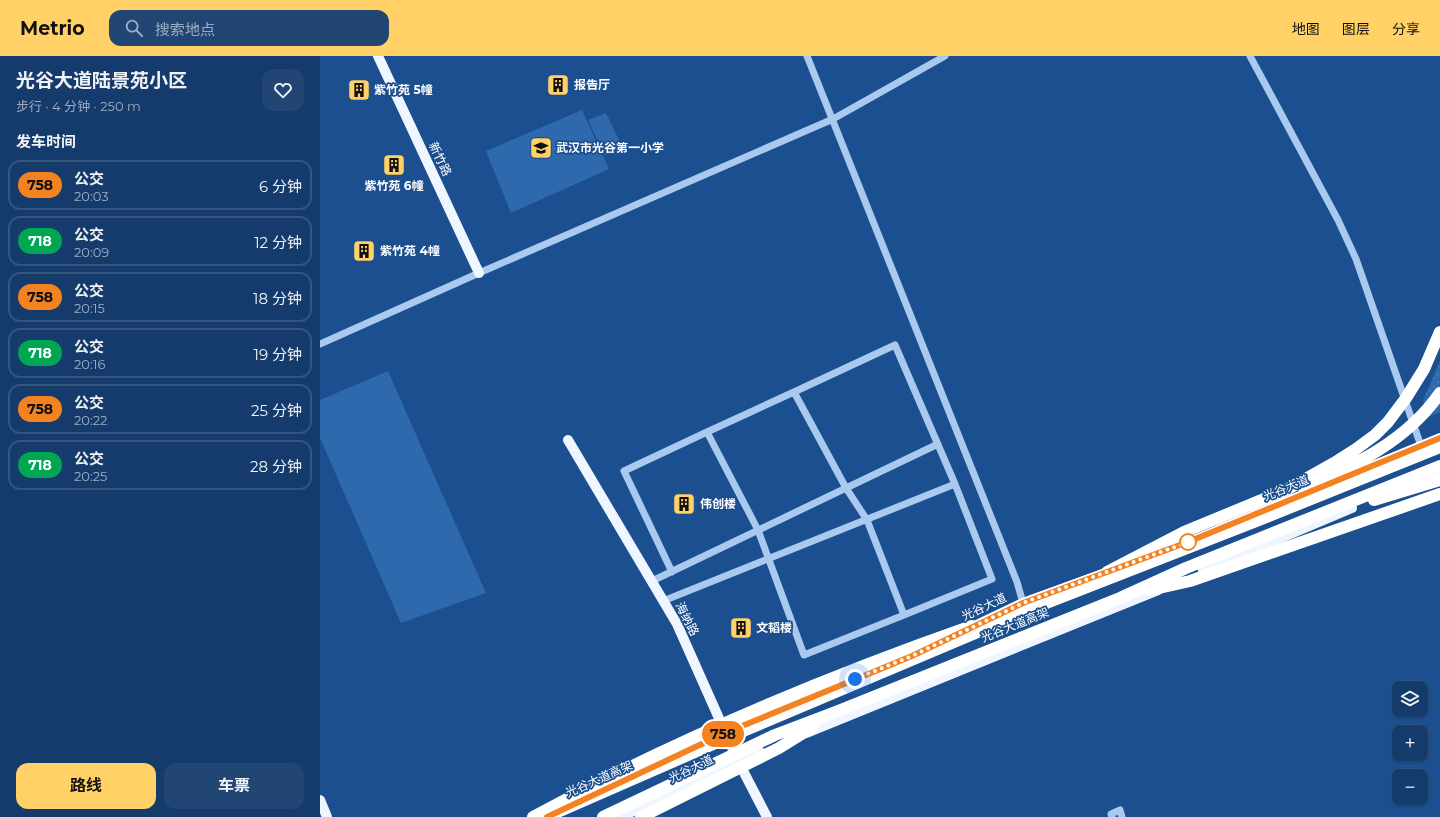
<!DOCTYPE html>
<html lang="zh">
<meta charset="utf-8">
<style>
body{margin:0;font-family:Montserrat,"Noto Sans SC",sans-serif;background:#214673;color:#f1f3f6;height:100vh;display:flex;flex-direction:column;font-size:15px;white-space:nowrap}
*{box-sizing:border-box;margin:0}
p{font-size:13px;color:#9dadc1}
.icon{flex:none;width:22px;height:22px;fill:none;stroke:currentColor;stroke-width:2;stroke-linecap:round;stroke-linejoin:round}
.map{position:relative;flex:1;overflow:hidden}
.sheet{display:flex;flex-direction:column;background:#143b6b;width:320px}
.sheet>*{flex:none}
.badge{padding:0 8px;border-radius:13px;font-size:14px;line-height:26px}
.fabs{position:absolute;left:1072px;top:625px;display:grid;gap:8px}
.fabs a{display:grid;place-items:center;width:36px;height:36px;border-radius:8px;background:#143b6b;box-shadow:0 1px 3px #0004,0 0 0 1px #33557e;font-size:20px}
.you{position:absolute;width:20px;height:20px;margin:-10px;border:3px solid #fff;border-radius:50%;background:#1a73e8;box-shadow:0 0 0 6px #1a73e833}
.map>.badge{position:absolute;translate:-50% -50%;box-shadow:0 0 0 2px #fff}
h2{padding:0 16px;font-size:15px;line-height:36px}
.round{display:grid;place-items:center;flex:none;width:42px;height:42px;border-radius:12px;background:#214673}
.overview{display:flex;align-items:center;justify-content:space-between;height:68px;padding:0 16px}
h1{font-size:19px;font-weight:700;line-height:30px}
.button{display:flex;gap:8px;margin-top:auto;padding:8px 16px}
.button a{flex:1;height:46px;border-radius:12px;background:#ffd166;color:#111;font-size:16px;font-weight:700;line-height:46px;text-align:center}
.button a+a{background:#214673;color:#f1f3f6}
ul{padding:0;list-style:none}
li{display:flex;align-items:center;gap:12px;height:50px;margin:0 8px 6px;padding:0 8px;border:2px solid #33557e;border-radius:12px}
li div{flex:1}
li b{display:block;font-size:15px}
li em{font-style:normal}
li .badge{min-width:44px;font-weight:700;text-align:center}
header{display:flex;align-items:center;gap:24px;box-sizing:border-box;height:56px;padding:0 20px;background:#ffd166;color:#111}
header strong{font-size:19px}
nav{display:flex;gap:22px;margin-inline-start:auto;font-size:14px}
.search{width:280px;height:36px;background:#214673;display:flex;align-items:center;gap:10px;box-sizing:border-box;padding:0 14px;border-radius:12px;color:#9dadc1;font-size:15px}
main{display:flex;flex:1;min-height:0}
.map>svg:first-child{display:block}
.grass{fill:url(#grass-dots)}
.garden{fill:#2e69ad}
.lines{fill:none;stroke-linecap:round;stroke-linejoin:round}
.minor{stroke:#a9c9ee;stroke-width:7}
.major{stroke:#f0f6ff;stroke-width:10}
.highway{stroke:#fff;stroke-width:12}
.line-casing{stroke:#fff;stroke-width:9}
.line{stroke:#f58220;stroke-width:6}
.walk{stroke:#fff;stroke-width:4;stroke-dasharray:0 7.2}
.stop-dot{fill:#fff;stroke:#f58220;stroke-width:2}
.labels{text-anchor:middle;stroke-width:3.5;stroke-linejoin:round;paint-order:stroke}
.poi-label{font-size:12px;font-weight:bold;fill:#fff;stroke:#1b4f8f;text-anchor:start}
.street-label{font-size:12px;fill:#fff;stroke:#1b4f8f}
</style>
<header>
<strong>Metrio</strong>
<div class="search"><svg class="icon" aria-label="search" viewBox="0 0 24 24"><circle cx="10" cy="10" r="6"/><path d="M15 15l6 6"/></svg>搜索地点</div>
<nav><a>地图</a><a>图层</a><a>分享</a></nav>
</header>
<main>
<section class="sheet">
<div class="overview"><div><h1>光谷大道陆景苑小区</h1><p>步行 · 4 分钟 · 250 m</p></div><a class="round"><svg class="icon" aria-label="heart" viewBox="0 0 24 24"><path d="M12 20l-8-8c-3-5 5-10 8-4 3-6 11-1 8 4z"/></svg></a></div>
<h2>发车时间</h2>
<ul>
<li><span class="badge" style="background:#f58220;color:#111">758</span><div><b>公交</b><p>20:03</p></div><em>6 分钟</em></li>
<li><span class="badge" style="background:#00a651;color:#fff">718</span><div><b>公交</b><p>20:09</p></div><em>12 分钟</em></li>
<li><span class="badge" style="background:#f58220;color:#111">758</span><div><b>公交</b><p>20:15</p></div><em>18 分钟</em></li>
<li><span class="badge" style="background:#00a651;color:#fff">718</span><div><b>公交</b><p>20:16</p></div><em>19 分钟</em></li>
<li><span class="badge" style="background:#f58220;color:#111">758</span><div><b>公交</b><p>20:22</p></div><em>25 分钟</em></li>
<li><span class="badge" style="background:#00a651;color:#fff">718</span><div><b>公交</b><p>20:25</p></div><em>28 分钟</em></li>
</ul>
<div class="button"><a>路线</a><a>车票</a></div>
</section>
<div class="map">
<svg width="1120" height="761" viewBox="0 0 1120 761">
<defs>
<pattern id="grass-dots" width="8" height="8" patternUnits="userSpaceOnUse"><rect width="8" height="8" fill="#2e69ad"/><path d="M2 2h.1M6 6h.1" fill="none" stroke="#4d80b9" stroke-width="1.8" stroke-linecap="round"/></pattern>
</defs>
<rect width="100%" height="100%" fill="#1b4f8f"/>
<path class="grass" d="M1120 305V356L1109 361 1103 344Z"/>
<path class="garden" d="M262 54 289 113 191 157 166 95Z
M286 57 303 92 285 100 268 64Z
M68 315 166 537 81 567 0 382V344Z"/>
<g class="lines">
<path class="minor" d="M487 0 697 526 703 547
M930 0 1018 164 1036 203 1101 390
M0 288 159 217 513 63 625 0
M575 289 635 428 672 523 584 559 547 464 526 432 474 336Z
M474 336 387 376 438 474 484 599 584 559
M352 516 304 415 387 376
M332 525 618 388
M343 545 635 428
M792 761 791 758 800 754 802 761"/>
<path class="major" d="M58 0 159 217
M248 384 357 568 418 705 447 761
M1102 424 1120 417
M900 473 1120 382
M883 515 1032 452
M646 574 703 547 794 514
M486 677 838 534
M0 744 7 761
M301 761 418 705 440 696"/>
<path class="highway" d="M984 432C1035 409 1087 385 1120 337
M1054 444 1120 424
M787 516 864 476 966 434 1014 407 1036 393 1055 379 1068 366 1086 342 1104 313 1120 276
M830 534 870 525 1120 438
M213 761C353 685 501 623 652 570
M226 761 416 678 729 546 934 466 1120 391
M283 761 455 679 518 655 800 542 866 512 1120 410
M321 761 459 692 493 671"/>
</g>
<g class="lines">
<g class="line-casing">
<path id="line" d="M227 761 405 677 592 600 703 547 868 486 1120 382"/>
</g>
<use href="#line" class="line"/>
<path class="walk" d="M535 623 592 600 703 547 868 486"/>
</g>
<defs>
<g id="building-square" transform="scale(1.15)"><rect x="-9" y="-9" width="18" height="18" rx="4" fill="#ffd166" stroke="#1b4f8f"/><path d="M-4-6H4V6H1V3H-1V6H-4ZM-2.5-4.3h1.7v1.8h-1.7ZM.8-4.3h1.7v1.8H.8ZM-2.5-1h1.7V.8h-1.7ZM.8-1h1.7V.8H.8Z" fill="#111"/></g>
<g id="school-square" transform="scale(1.15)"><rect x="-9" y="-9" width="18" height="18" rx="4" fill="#ffd166" stroke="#1b4f8f"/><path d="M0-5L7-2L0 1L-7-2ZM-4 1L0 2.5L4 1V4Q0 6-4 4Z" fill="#111"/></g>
</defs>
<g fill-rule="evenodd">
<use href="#building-square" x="238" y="29"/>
<use href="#building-square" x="39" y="34"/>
<use href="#school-square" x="221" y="92"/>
<use href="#building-square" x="74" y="109"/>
<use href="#building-square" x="44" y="195"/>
<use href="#building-square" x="364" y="448"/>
<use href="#building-square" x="421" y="572"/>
</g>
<circle class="stop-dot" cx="868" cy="486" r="8"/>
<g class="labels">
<g class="poi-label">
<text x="254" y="33">报告厅</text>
<text x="54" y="38">紫竹苑 5幢</text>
<text x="236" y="96">武汉市光谷第一小学</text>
<text x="74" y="134" text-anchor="middle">紫竹苑 6幢</text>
<text x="60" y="199">紫竹苑 4幢</text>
<text x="380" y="452">伟创楼</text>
<text x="436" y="576">文韬楼</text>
</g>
<g class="street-label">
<text transform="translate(120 103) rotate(65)" y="4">新竹路</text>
<text transform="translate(966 432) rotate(-22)" y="4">光谷大道</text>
<text transform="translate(664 551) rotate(-25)" y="4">光谷大道</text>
<text transform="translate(367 563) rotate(63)" y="4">海纳路</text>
<text transform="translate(695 569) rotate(-22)" y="4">光谷大道高架</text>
<text transform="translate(371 713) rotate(-26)" y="4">光谷大道</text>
<text transform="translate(279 723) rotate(-24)" y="4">光谷大道高架</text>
</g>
</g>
</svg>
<div class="fabs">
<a><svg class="icon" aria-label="layers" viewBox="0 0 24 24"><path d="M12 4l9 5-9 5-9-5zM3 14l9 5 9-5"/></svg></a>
<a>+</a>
<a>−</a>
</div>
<div class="you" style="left:535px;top:623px"></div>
<b class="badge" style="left:403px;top:678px;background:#f58220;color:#111">758</b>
</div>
</main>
